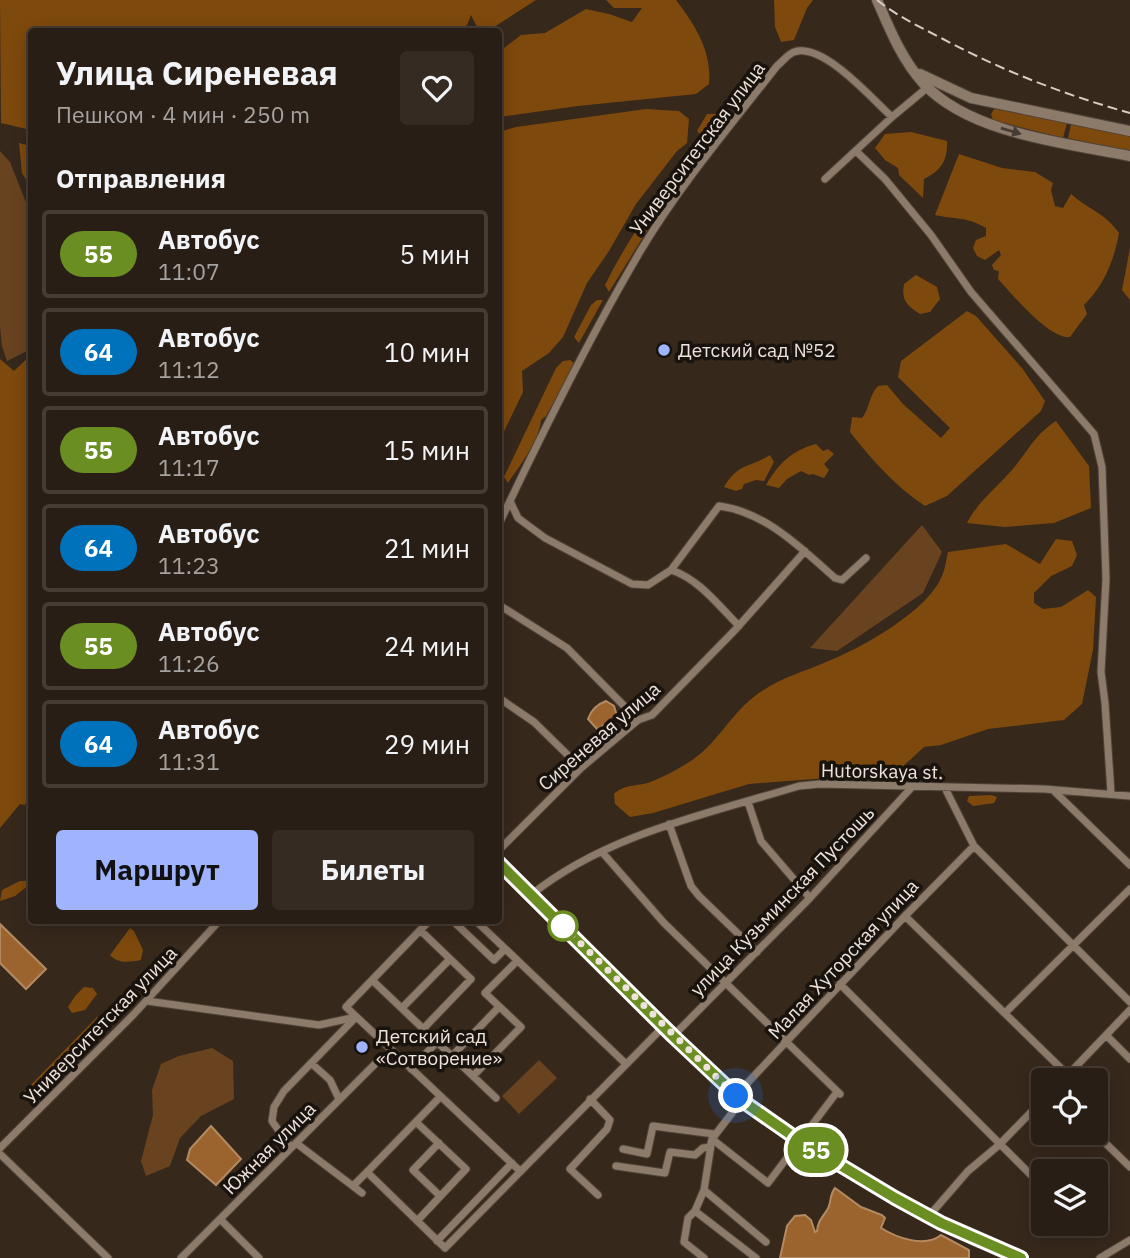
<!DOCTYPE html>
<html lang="ru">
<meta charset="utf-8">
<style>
body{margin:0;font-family:"IBM Plex Sans",sans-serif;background:#352b22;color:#f1f3f6;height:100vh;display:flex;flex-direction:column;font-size:26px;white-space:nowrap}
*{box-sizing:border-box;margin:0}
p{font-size:23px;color:#a5a2a0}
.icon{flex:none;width:38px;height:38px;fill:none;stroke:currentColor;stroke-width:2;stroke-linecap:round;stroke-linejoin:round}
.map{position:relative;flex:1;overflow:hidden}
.sheet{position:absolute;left:28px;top:28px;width:474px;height:896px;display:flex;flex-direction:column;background:#291e15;border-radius:7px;box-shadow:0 4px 18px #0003,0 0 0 2px #453c34}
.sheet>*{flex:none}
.badge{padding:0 14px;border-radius:23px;font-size:24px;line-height:46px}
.tools{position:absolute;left:1031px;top:1068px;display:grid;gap:14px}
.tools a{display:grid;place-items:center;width:77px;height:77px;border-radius:7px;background:#291e15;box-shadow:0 4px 18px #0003,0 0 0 2px #453c34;font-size:35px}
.you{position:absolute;width:35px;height:35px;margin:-18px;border:5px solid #fff;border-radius:50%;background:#1a73e8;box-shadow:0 0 0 10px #1a73e833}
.map>.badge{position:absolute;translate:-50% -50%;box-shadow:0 0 0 4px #fff}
h2{padding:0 28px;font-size:26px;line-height:63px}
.round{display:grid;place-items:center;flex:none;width:74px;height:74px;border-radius:7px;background:#352b22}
.headline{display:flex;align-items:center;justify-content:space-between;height:119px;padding:0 28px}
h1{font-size:33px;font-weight:700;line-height:52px}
.cta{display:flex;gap:14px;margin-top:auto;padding:14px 28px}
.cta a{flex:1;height:80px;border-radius:7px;background:#a0b3fd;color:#111;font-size:28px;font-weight:700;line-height:80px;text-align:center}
.cta a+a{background:#352b22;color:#f1f3f6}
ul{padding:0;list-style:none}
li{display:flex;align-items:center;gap:21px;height:88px;margin:0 14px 10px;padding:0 14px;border:4px solid #453c34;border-radius:7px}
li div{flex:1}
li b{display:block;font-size:26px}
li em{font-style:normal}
li .badge{min-width:77px;font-weight:700;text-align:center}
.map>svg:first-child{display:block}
.green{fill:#694320}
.forest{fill:#7e490c}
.water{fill:#9b642e;stroke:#b48a62;stroke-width:2}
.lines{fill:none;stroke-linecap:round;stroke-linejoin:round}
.minor-casing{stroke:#504338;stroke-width:9}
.tertiary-casing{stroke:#504338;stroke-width:10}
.secondary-casing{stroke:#504338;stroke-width:12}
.minor{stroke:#8c7a6b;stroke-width:7}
.tertiary{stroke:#8c7a6b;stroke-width:9}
.secondary{stroke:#8c7a6b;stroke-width:10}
.rail{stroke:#d7cdc4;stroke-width:2;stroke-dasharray:10 5;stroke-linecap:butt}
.oneway{fill:#473c33}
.line-casing{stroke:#fff;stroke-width:16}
.line{stroke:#6b8e23;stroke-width:10}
.walk{stroke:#ede3db;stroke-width:7;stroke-dasharray:0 12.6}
.poi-dot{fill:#a0b3fd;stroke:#19130d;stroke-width:2.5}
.stop-dot{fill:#fff;stroke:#6b8e23;stroke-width:3.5}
.labels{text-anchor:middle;stroke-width:7;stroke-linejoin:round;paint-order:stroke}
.street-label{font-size:19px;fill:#ede3db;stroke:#19130d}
.poi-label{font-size:19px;fill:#ede3db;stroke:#19130d;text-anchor:start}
</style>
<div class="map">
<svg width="1130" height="1258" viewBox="0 0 1130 1258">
<rect width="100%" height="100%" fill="#37281c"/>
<path class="green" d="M0 151 10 162 31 215V349L7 361 2 346 0 326Z
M922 525 942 552 923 593 837 651 810 648Z
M212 1048 233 1061 234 1099 201 1116 180 1138 170 1166 146 1176 141 1161 153 1115 152 1090 161 1064 179 1056Z
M539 1060 557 1078 519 1114 502 1096Z"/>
<path class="forest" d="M0 0H536L488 31H479L471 15 467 25 455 32H32L31 130 1 123Z
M606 0H676C695 25 712 51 709 84L696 94 578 106 499 117V52L521 35 545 33 586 9 609 14 632 22 642 8H614Z
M774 0H813L807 8 794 40 781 42 775 27Z
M995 108 1067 123 1063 138 993 120 991 114Z
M646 109 679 111 689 119 687 143 677 151 636 204 609 251 587 283 563 337 549 353 522 371 523 392 499 442V132L516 127Z
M707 114H718C726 128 717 134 703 137L697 131Z
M1071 124 1130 136V152L1068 138Z
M911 132 947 141C948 160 941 171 924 179L923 198 899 175 898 168 885 160 875 148 885 134Z
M19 143 31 146V188L22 173Z
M959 154 1002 168 1035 172 1053 183 1051 190 1055 206 1063 208 1071 194C1089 210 1105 213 1119 233 1114 261 1104 285 1084 305L1087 314 1070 337C1050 340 1012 294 998 279L999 271 994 270 992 265 1001 255 999 250 985 260 977 256 973 248 976 240 986 236V228C966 216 956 220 935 215Z
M691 155H698L697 160 648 229 609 292 605 285C628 238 659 196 691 155Z
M1130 248V300L1122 290Z
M916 275 937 287 940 299 930 312 920 314C907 306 901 300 904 284Z
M597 300H603L579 343 574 337 591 305Z
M967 311 976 316 1022 368 1045 401 1041 411 947 496 925 506C895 486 872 460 850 432L852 417 862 418C870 408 868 397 878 386L887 385 903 404 941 438 950 428 898 377 901 361Z
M31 355V799H27L25 805 20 804 0 828V359L14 371Z
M570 360 575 364 546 416 541 420C539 442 520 465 508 483L504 477 556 368 563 361Z
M1056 421 1089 466 1091 508 1054 523 1005 527 967 523C977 503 996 488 1011 471 1028 452 1033 436 1056 421Z
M816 444 823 451 828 449 834 454 824 464 829 470 824 478 813 474 809 475 801 471 787 479 779 488 766 485C779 463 791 451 816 444Z
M770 455 774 462 764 481 756 480 744 484 742 489 736 491 724 487C738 463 749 468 770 455Z
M1056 539 1072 541 1077 555 1072 566 1051 576 1034 593V603L1043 609 1061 607 1088 590 1096 597 1093 650 1082 704 1064 720 988 729 941 745 924 747 900 769 852 776 749 784 653 813 630 817 615 804 614 794C625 783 640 787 653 781 665 776 676 770 686 764 717 746 731 712 759 693 780 678 803 672 826 662 860 649 926 612 941 578 945 570 946 561 948 552L1006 544 1040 564Z
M991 795 997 797 994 803 973 806 967 801 969 796Z
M20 881H29V885L15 896 0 901 2 890Z
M130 928 134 931 143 950 141 960C129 962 118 964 110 955Z
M84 987 93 988 97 994 85 1010 72 1013 68 1007 75 996Z
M97 1017 104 1021 99 1030 46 1087 27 1101 22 1094Z"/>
<path class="water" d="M606 701 614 706 616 713 614 719 597 729 588 719C591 710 598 704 606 701Z
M0 924 46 969 26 989 0 963Z
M211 1126 241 1159 216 1185 187 1160 190 1149Z
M835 1188 861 1207 882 1215 885 1218 881 1228C897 1238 925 1248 941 1235L969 1250V1258H780L787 1226 795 1216 805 1215 811 1220 815 1232 817 1231C818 1221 822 1218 827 1210 832 1203 829 1195 835 1188Z"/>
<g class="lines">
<g class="minor-casing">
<path id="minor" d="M856 151 885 179 931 235 971 292 1094 434 1102 467 1106 579 1101 672 1105 703 1111 793
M825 179 892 117 928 87
M510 501 518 518 545 538 632 584 648 585 671 570 719 506C766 512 802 549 835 578L842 580 866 558
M499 524C543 431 589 338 641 250 680 185 730 126 777 66 782 62 788 54 794 52 823 42 872 99 892 117
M671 570C699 579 718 605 739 626
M499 605 567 648 638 720
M499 698 534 722 581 768
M945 788 974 846 1130 1002
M1054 791 1130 865
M748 802 761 841 810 898
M669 824 691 886 699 896 757 952
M499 850 581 768 638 720 652 715 736 629 805 551
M602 852 664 923 840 1094
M531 895C607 834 707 814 799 786L820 784 1044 789 1130 796
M905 916 1068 1075
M430 920 346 1007 520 1171
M452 920 494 960 505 949
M475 920 625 1063
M420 930 471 979 423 1029
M372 980 496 1098
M840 984 1043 1187
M147 1001 319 1025 356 1017
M402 1008 450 959
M1005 1013 1130 889
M1106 1035 1130 1059
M673 1036 810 898 912 787
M452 1056 499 1007
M311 1063 330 1080 339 1099
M411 1069 437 1042
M473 1076 521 1027 485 993 517 961
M1063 1080 1130 1010
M736 1095 905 916 974 846
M440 1097 367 1172 445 1248 664 1026
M590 1099 610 1120 607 1129 570 1169 598 1195
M742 1100 712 1139 704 1190 766 1242
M416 1122 466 1169 417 1221
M1094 1132 1130 1167
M296 1143 362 1193
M439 1143 413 1170 440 1196
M0 1148 134 1014 220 920
M291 1148 272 1121 274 1107 284 1091 355 1018
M623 1149 647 1154 653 1126 714 1134
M0 1154 108 1258
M616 1166 665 1173 670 1152 695 1155 703 1148 710 1147 712 1139 768 1183 837 1092
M353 1186 367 1172
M704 1190 695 1211 756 1258
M695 1211 688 1218 684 1242 704 1258
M929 1216 968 1171 999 1145 1043 1100
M221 1220 259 1258
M437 1241 512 1163
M181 1258 380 1059
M1100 1258 1130 1240"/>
</g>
<g class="tertiary-casing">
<path id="tertiary" d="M499 863 673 1036 742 1100 800 1141 895 1198 941 1223 1020 1258"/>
</g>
<g class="secondary-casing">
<path id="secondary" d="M877 0C890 30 902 60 924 84 971 134 1066 143 1130 156
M920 74 971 98 1130 131"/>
</g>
<use href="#minor" class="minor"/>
<use href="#tertiary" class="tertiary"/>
<use href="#secondary" class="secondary"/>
<path class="rail" d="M877 0C897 16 920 27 943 39 1003 71 1065 95 1130 113"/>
</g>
<defs><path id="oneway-solid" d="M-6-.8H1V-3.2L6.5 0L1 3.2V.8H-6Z" transform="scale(1.75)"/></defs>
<use class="oneway" href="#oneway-solid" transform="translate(1011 131) rotate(16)"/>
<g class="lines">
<g class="line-casing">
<path id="line" d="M499 863 673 1036 741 1100 800 1141 895 1198 941 1223 1021 1258"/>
</g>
<use href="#line" class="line"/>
<path class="walk" d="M563 926 736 1096"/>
</g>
<g class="poi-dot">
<circle cx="664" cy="350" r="7"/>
<circle cx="362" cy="1047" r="7"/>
</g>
<circle class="stop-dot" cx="563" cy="926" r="14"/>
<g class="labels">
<g class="street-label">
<text transform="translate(697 148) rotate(-53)" y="7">Университетская улица</text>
<text transform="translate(599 736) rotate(-41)" y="7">Сиреневая улица</text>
<text transform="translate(882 771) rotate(1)" y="7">Hutorskaya st.</text>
<text transform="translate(782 901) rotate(-46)" y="7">улица Кузьминская Пустошь</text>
<text transform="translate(843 959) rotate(-47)" y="7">Малая Хуторская улица</text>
<text transform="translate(100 1025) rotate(-46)" y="7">Университетская улица</text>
<text transform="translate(269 1148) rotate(-45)" y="7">Южная улица</text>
</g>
<g class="poi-label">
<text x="678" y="357">Детский сад №52</text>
<text x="376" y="1043">Детский сад<tspan x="376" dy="22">«Сотворение»</tspan></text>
</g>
</g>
</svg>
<div class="tools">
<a><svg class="icon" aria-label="locate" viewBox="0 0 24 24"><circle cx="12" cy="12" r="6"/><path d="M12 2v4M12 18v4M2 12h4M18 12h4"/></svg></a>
<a><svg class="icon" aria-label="layers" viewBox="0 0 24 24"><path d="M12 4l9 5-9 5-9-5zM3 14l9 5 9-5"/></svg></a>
</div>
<div class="you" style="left:736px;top:1096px"></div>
<b class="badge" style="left:816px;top:1150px;background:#6b8e23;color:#fff">55</b>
<section class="sheet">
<div class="headline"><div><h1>Улица Сиреневая</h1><p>Пешком · 4 мин · 250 m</p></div><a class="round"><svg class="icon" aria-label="heart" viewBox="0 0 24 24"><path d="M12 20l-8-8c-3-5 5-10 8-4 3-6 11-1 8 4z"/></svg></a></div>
<h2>Отправления</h2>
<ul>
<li><span class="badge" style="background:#6b8e23;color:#fff">55</span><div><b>Автобус</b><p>11:07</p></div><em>5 мин</em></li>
<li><span class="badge" style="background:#0072bc;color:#fff">64</span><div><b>Автобус</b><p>11:12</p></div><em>10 мин</em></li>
<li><span class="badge" style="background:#6b8e23;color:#fff">55</span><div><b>Автобус</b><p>11:17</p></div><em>15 мин</em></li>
<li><span class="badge" style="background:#0072bc;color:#fff">64</span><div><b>Автобус</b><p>11:23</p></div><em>21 мин</em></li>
<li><span class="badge" style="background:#6b8e23;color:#fff">55</span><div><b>Автобус</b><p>11:26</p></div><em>24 мин</em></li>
<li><span class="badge" style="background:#0072bc;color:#fff">64</span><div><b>Автобус</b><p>11:31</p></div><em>29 мин</em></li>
</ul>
<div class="cta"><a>Маршрут</a><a>Билеты</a></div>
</section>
</div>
